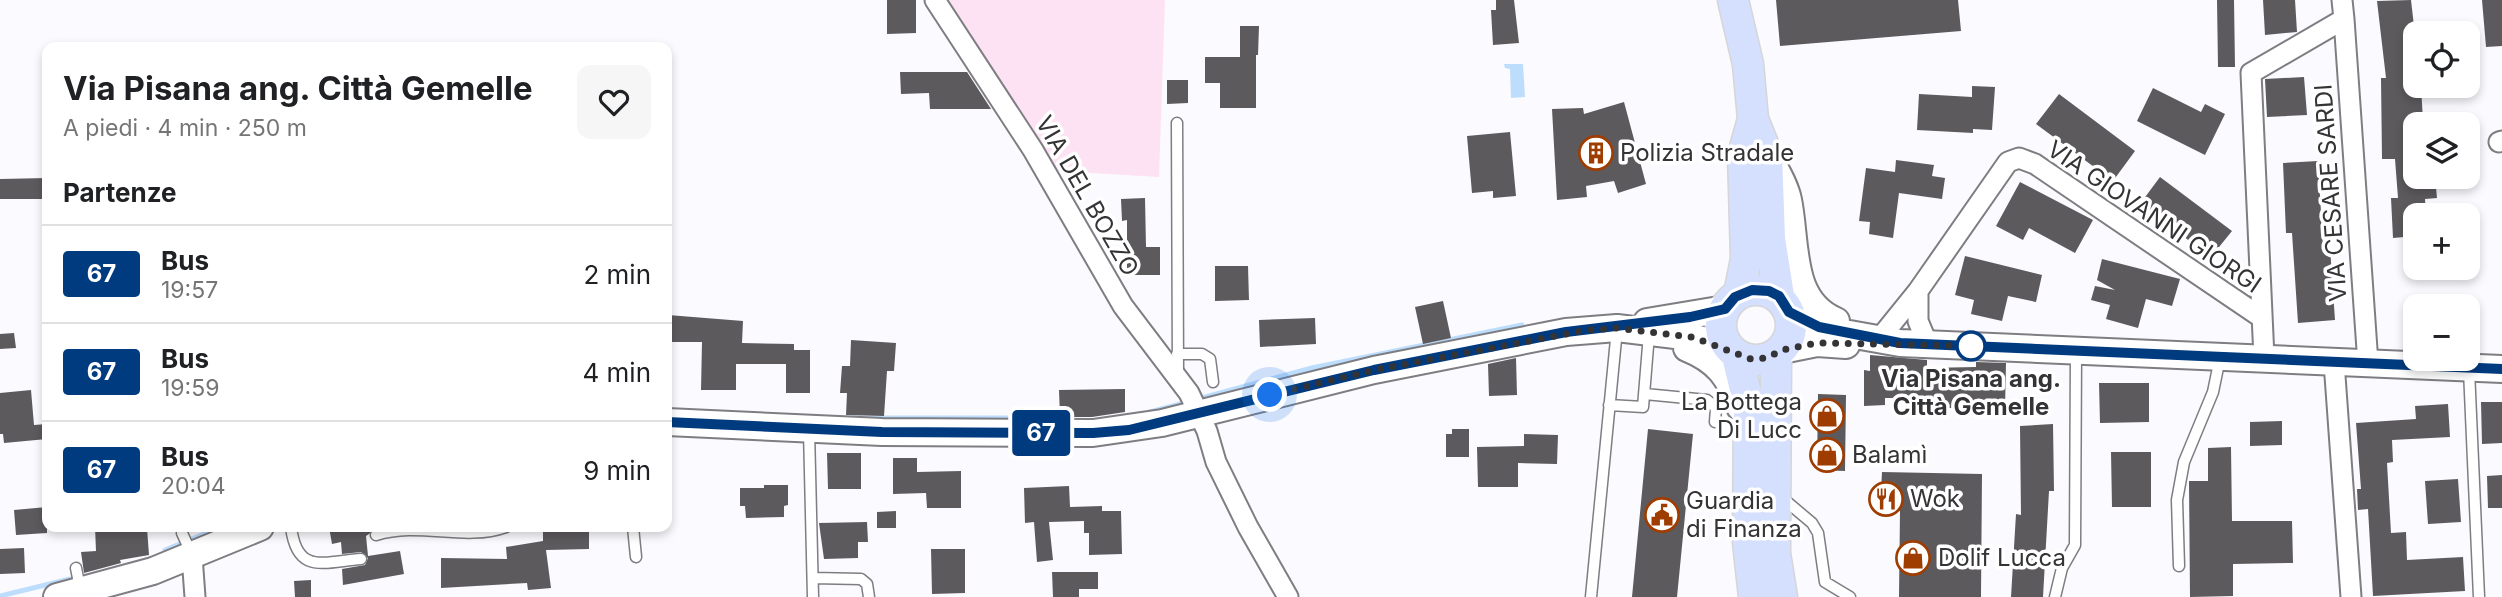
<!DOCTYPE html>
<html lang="it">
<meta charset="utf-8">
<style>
body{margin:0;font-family:Inter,sans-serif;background:#f6f6f6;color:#202124;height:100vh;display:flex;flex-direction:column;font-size:26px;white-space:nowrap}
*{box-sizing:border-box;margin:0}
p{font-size:23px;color:#757577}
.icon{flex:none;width:38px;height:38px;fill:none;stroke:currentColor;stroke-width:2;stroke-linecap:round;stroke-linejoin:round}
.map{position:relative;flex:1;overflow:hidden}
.panel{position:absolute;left:42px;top:42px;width:630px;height:490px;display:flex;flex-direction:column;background:#fff;border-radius:14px;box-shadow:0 4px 10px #0003}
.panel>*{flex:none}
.badge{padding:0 14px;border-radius:5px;font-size:24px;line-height:46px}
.fabs{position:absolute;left:2403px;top:21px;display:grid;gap:14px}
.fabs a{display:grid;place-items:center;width:77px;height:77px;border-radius:14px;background:#fff;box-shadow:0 4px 10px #0003;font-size:35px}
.you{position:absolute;width:35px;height:35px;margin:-18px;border:5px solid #fff;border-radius:50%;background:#1a73e8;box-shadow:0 0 0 10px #1a73e833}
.map>.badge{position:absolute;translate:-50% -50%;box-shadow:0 0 0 4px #fff}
h2{padding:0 21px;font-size:26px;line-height:63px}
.round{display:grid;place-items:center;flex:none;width:74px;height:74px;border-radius:14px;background:#f6f6f6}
.headline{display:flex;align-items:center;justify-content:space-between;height:119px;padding:0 21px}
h1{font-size:33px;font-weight:700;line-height:52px}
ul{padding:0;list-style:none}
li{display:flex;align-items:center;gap:21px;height:98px;padding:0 21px;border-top:2px solid #e0e0e0}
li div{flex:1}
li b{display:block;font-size:26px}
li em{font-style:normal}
li .badge{min-width:77px;font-weight:700;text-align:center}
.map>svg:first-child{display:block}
.green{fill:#fde2f4}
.water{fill:#bdddfc}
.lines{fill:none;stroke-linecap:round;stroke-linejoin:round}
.stream{stroke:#bdddfc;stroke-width:5}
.building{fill:#5d5a5e}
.lane-casing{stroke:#7e7d82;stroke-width:13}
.street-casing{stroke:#7e7d82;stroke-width:23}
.secondary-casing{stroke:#7e7d82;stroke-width:30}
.primary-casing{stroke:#d6d6d7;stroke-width:33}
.lane{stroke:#fff;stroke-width:10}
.street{stroke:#fff;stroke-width:19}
.secondary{stroke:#fff;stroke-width:26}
.primary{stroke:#d5dffe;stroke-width:30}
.line-casing{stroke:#fff;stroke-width:16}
.line{stroke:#003b80;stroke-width:10}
.walk{stroke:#343436;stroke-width:7;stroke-dasharray:0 12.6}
.stop-dot{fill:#fff;stroke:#003b80;stroke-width:3.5}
.labels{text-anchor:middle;stroke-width:7;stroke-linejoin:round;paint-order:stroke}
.poi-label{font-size:24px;fill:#343436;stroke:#fff;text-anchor:start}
.street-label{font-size:24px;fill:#343436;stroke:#fff}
.stop-label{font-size:24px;font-weight:bold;fill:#343436;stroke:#fff}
</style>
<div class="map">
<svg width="2502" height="597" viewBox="0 0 2502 597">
<rect width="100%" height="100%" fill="#fbfafe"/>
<path class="green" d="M948 0H1165L1159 177 1058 171Z"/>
<path class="water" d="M1504 64H1523L1525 97 1511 98 1510 69 1505 68Z"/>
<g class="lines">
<path class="stream" d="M1198 399 1312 368 1522 325
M1150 412 1188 402
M851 418H1055
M165 550 221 527
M0 596 70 579"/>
</g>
<path class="building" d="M887 0H916V33L887 34Z
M1496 0H1514L1519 43 1493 45 1491 10H1496Z
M1776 0H1958L1961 31 1780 46Z
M2217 0H2234L2235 67H2218Z
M2263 0H2295L2297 32 2265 35Z
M2411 0 2415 35V86H2421L2423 121 2415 124V177H2435L2437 198 2425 199 2426 215H2415V236L2393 238 2391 198H2398L2395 159H2382L2381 78H2386L2377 1Z
M2482 0H2502V46L2486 47Z
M1240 26H1259L1258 55H1256V108H1220V83H1205V57H1240Z
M900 72H967L991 109H930L929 93 901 94Z
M2304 77 2307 115 2267 117 2265 79Z
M1167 80H1188V103L1167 104Z
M1972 86 1995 87 1992 130 1973 129V133L1917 130 1919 94 1972 97Z
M2153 88 2201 112 2205 104 2225 114 2205 155 2137 121Z
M2059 94 2135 151 2113 181 2036 124Z
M1624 102 1646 184 1618 193 1614 181 1586 186 1587 197 1557 200 1552 109 1583 108 1584 114Z
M1510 132 1516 196 1493 198V191L1472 193 1467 136Z
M1896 160 1934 165 1932 176 1945 178 1942 199 1899 193 1893 238 1869 234 1870 222 1859 221 1866 168 1895 172Z
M2318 161 2323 247H2330L2335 320 2298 323 2292 233H2286L2283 163Z
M2160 177 2232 231 2211 257 2140 204Z
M47 178V199H0V179Z
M2020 182 2093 220 2075 253 2029 228 2023 240 1996 226Z
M1145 198 1146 247H1160V275H1127V220L1122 221 1121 199Z
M1965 256 2042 275 2036 302 2008 296 2002 321 1971 314 1974 300 1955 295Z
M2102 259 2180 279 2172 306 2146 299 2138 328 2106 319 2110 305 2091 300 2095 286 2115 290 2097 280Z
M1215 266H1248L1249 300 1215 301Z
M1443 301 1451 338 1423 344 1415 307Z
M668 315 743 321 742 343 794 344V350H810V393H786V364H736V390H701L702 342H668Z
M1315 318 1316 344 1260 347 1259 320Z
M14 333 16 348 0 349V334Z
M851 340 896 343 894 371H887L884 416 846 415 847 393H840L842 366H850Z
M1870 355 1927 360V368L1976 367V362L2006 363 2005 408H1940V398H1885V405L1864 406V370L1870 371Z
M1516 358 1517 395 1489 396 1488 364Z
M2099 383H2149V422L2100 423Z
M1125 389V412L1092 417H1060L1059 390Z
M31 390 34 425 47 424V439L4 443 3 434H0V393Z
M1818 394 1846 395 1845 471 1817 470Z
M2481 402H2502V443L2482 444Z
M2448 404 2450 437 2392 440 2393 462 2387 463 2391 533 2406 532 2407 560 2463 557 2465 591 2373 596 2368 509 2358 510 2357 489H2361L2356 423 2416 419 2415 406Z
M2282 421V445L2250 446V422Z
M2053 424 2054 491H2049L2043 597H2011L2016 514 2021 515 2020 426Z
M1452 429H1469V457H1446V434H1452Z
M1648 429 1693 434 1677 597H1632Z
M1524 434 1558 435 1557 464 1518 463V487H1478L1477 447 1524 446Z
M2231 447 2232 521H2292L2293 563 2233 564V596L2190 597 2189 481H2208V448Z
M2111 452H2151V507H2112Z
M827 453H861V489H828Z
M893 458H917V472L961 471V508H927L926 493 893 494Z
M1882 472 1982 474 1981 597H1899L1900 511H1880Z
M2502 475V508H2488L2487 476Z
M2458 479 2461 522 2428 524 2425 481Z
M764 485H788V505L784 506V517L746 518 745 506H740V488H764Z
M1069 486 1070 507 1102 506V511H1121L1122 554 1089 555V533H1084V521L1049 522 1053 560 1037 562 1034 522 1025 523 1024 488Z
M47 507V533L16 535 14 510Z
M896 511V528H877V512Z
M867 522 868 542H858V558L824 559 819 523Z
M95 527H115L116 531 147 528 149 555 120 560 121 563 84 573 81 552 96 551Z
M329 527H379L366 536 368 556 400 551 404 574 343 585 342 569 365 565 368 558 361 552 342 554 341 542 332 544Z
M543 527H589V549L546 550 551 588 528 590 527 583 441 588V558L507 559 506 547 543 541Z
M24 548 25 573 0 574V549Z
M931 549H965V593L932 594Z
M1052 572H1098V589H1079V597H1053Z
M311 580V597H295L294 581Z"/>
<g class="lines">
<g class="lane-casing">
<path id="lane" d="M1177 123 1178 373
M1177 354H1202L1210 359 1213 382
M2469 370 2479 597
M1645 394 1707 400 1716 408 1715 422
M1609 405 1643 407 1649 334
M809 430 813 597
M1780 496 1812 523 1818 533 1825 582 1850 597
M291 527C297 575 323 562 361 559
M633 527 636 557
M182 533 192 555
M376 535C420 521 463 542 506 527
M2179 566 2177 500 2184 462 2213 392 2220 358
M76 568 80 588
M813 578 861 579 867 584 869 597
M1591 597 1617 329
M2055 597 2062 568 2075 545 2076 352"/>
</g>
<g class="street-casing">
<path id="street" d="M935 0 1033 150 1123 306 1189 393 1207 431 1216 462 1248 527 1288 597
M2344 19 2368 364
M2499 142 2502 141
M1918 291V321L1928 345
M1880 338 1918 291 2008 162 2019 158 2035 164 2262 318
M2264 358 2251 73 2344 19 2342 0
M2334 362 2351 597
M192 556 195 597"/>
</g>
<g class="secondary-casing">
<path id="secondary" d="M1767 154C1774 168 1785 184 1788 200 1797 243 1788 301 1836 321
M1789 312 1827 330 1900 343 2502 369
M1647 322 1725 309
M1687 348C1717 360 1730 377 1740 407
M1782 350 1817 343 1846 345
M667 422 882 432 1093 433 1162 423 1374 370 1566 332 1617 328 1692 337 1730 349
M57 597 153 571 260 527"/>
</g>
<g class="primary-casing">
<path id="primary" d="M1733 0 1748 64 1753 119 1743 155 1746 259 1739 294
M1753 119 1767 154 1770 239 1779 296
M1721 325a35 35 0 1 1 70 0a35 35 0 1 1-70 0Z
M1776 355 1775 553 1782 597
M1737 356 1749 406 1748 542 1754 597"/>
</g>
<use href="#lane" class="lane"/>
<use href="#street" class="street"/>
<use href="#secondary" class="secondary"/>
<use href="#primary" class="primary"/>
</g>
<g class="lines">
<g class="line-casing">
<path id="line" d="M667 422 882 432 1093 433 1129 430 1374 370 1566 332 1690 317 1725 309 1735 297 1752 290 1769 291 1779 296 1789 312 1819 327 1900 343 2502 369"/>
</g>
<use href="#line" class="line"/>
<path class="walk" d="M1270 395 1374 370 1587 330 1617 328 1692 337 1751 359 1767 358 1782 350 1817 343 1971 346"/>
</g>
<defs>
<g id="building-ring" transform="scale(1.75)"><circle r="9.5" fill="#fff" stroke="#9f3c00" stroke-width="1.5"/><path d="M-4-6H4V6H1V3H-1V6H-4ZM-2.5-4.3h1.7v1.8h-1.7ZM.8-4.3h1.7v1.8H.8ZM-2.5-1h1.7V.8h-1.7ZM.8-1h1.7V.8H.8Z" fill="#9f3c00"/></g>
<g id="shop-ring" transform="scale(1.75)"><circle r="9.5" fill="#fff" stroke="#9f3c00" stroke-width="1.5"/><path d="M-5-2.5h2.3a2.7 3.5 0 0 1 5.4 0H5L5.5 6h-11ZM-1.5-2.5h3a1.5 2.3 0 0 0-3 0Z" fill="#9f3c00"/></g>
<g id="restaurant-ring" transform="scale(1.75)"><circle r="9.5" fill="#fff" stroke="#9f3c00" stroke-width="1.5"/><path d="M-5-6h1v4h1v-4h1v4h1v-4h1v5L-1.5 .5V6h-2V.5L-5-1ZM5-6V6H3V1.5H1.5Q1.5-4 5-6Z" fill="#9f3c00"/></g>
<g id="civic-ring" transform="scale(1.75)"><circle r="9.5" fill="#fff" stroke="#9f3c00" stroke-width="1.5"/><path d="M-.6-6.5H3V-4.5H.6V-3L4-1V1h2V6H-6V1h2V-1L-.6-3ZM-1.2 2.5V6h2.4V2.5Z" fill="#9f3c00"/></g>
</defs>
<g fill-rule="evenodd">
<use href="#building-ring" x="1596" y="153"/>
<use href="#shop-ring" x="1827" y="416"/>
<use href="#shop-ring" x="1827" y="455"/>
<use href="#restaurant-ring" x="1886" y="499"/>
<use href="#civic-ring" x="1662" y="515"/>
<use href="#shop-ring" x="1913" y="558"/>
</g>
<circle class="stop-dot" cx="1971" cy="346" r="14"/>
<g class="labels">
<g class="poi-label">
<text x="1620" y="161">Polizia Stradale</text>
<text x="1802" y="410" text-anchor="end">La Bottega<tspan x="1802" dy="28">Di Lucc</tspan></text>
<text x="1852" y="463">Balamì</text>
<text x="1910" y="507">Wok</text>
<text x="1686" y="509">Guardia<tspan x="1686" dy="28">di Finanza</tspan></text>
<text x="1938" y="566">Dolif Lucca</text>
</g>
<g class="street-label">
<text transform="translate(2331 193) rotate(-94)" y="8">VIA CESARE SARDI</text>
<text transform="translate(1087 196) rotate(60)" y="8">VIA DEL BOZZO</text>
<text transform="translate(2154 217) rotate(34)" y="8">VIA GIOVANNI GIORGI</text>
</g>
<g class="stop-label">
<text x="1971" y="387">Via Pisana ang.<tspan x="1971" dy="28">Città Gemelle</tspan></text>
</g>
</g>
</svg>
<div class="fabs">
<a><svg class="icon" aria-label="locate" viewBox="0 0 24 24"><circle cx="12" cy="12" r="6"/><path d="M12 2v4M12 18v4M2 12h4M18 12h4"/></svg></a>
<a><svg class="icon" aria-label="layers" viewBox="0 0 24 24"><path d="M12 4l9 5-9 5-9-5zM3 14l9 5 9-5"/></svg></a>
<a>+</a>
<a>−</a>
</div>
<div class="you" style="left:1270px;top:395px"></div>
<b class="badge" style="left:1041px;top:433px;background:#003b80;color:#fff">67</b>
<section class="panel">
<div class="headline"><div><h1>Via Pisana ang. Città Gemelle</h1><p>A piedi · 4 min · 250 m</p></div><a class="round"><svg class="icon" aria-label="heart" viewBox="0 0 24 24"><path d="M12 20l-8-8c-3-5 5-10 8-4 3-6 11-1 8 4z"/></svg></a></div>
<h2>Partenze</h2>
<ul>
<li><span class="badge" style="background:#003b80;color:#fff">67</span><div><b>Bus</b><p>19:57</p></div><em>2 min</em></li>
<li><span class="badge" style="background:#003b80;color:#fff">67</span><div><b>Bus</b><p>19:59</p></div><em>4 min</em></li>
<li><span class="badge" style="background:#003b80;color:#fff">67</span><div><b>Bus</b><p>20:04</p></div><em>9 min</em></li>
</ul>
</section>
</div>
